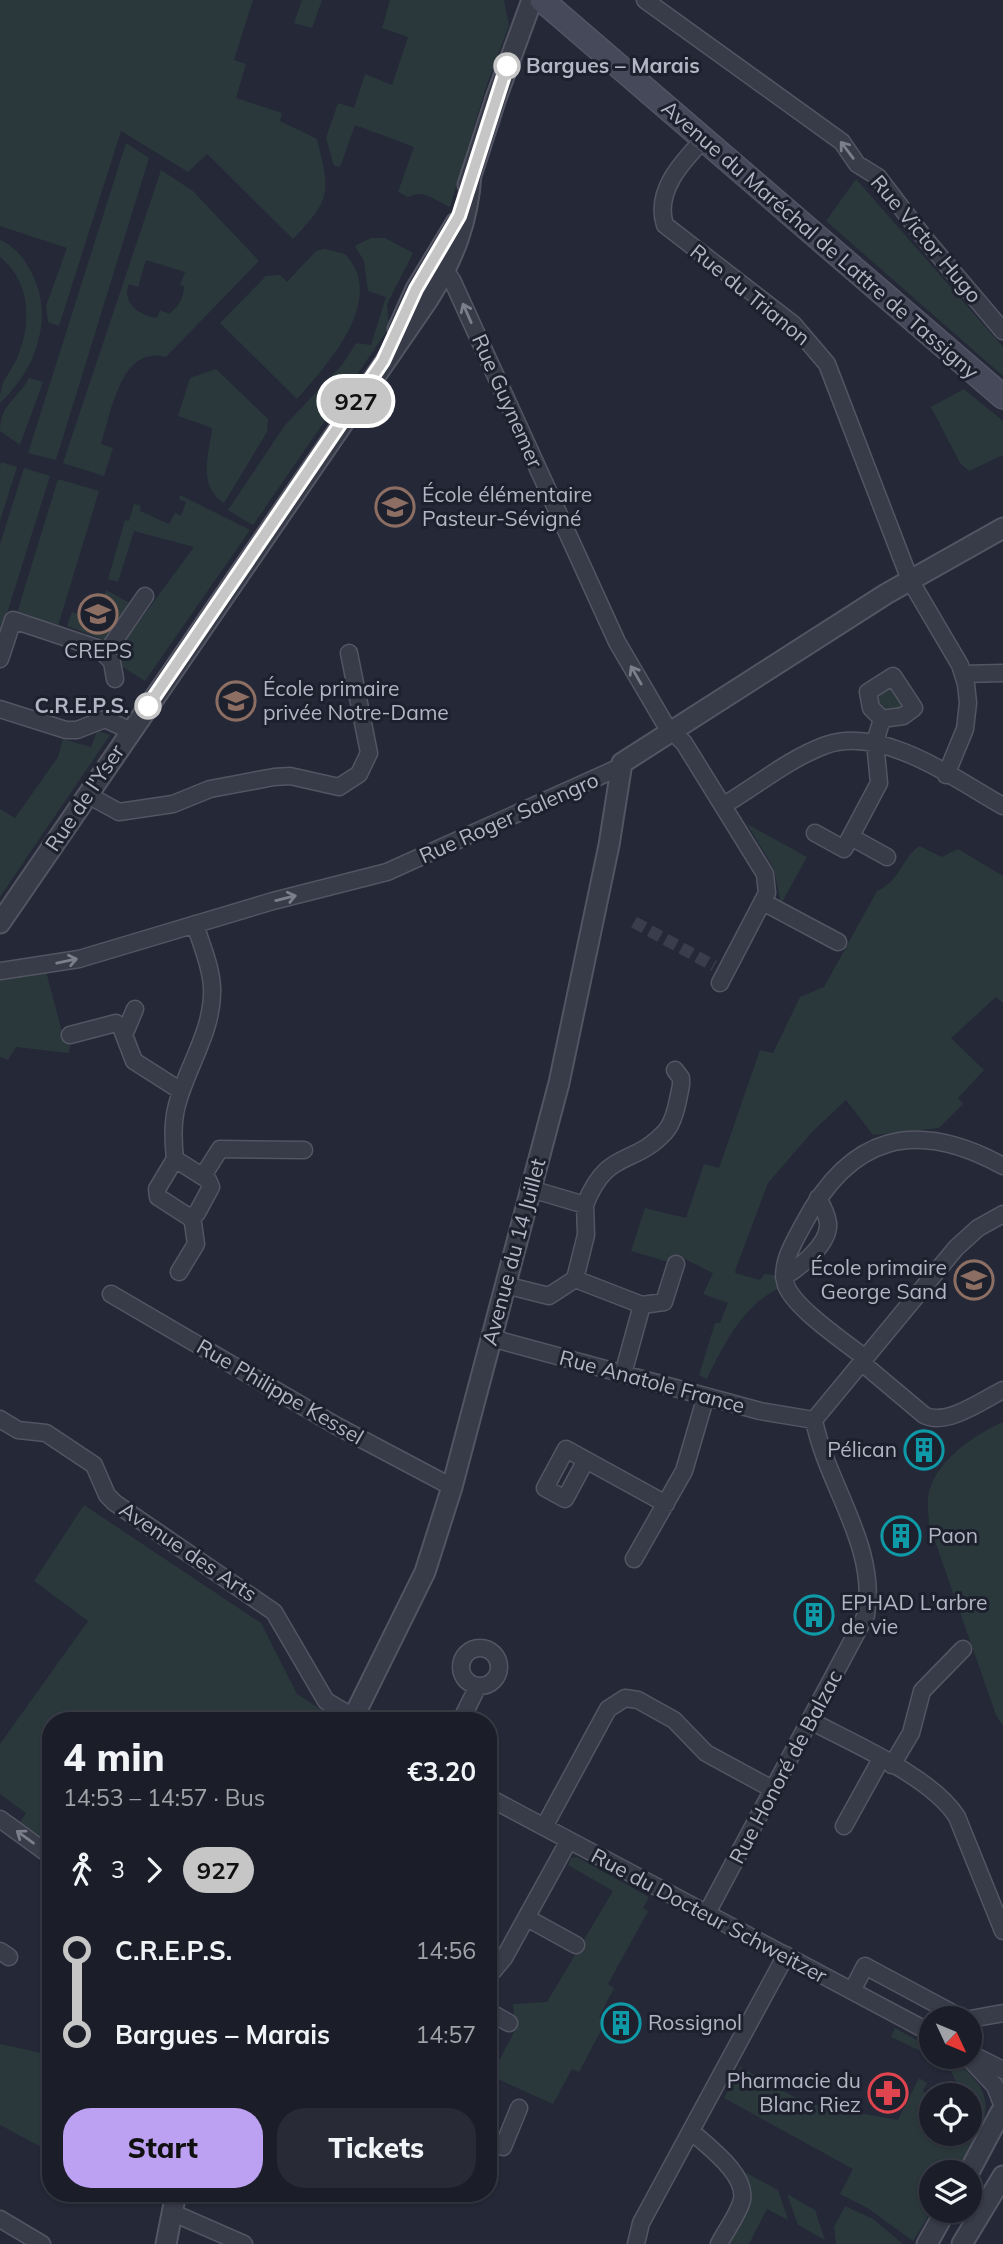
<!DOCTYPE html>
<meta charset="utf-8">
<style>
body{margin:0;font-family:Mulish,sans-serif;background:#282b35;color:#f1f3f6;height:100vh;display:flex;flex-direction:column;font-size:26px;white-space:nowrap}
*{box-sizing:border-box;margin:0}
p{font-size:23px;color:#a0a2a8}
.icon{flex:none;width:38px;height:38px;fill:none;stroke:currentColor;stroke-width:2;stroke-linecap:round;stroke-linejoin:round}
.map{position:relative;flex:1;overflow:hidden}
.side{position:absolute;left:42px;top:1712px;width:455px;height:490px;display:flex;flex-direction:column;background:#1b1e29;border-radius:28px;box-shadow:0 2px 5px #0004,0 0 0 2px #393c46}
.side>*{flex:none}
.badge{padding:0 14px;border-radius:23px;font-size:24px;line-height:46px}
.needle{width:46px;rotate:134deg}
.buttons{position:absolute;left:919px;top:2006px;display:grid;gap:14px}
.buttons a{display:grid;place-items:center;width:63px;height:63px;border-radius:50%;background:#1b1e29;box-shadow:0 2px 5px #0004,0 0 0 2px #393c46;font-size:35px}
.map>.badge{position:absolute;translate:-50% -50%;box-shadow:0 0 0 4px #fff}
.legs{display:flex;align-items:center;gap:10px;height:77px;padding:0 21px;font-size:23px}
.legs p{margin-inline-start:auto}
.summary{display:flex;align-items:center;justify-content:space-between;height:119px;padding:0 21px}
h1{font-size:38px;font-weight:800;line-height:52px}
.primary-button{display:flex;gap:14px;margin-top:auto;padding:14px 21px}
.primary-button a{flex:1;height:80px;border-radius:28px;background:#bca0f2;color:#111;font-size:28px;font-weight:800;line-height:80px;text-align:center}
.primary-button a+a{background:#282b35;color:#f1f3f6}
ul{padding:0 21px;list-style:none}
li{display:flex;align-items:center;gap:24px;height:84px;font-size:26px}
li i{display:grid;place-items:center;width:10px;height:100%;margin:0 9px;background:currentColor}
li i::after{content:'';width:18px;height:18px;margin:-9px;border:5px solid;border-radius:50%;background:#1b1e29}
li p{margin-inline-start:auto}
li:first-child i{background:linear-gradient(#0000 50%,currentColor 0)}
li:last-child i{background:linear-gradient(currentColor 50%,#0000 0)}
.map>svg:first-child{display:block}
.green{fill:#2a383c;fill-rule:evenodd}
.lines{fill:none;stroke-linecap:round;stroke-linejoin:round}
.pedestrian-tunnel{stroke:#393d4c;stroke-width:12;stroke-dasharray:12 6;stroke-linecap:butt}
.minor-casing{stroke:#535563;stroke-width:19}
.tertiary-casing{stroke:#535563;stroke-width:23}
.secondary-casing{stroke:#535563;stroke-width:26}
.minor{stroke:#383b48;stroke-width:16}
.tertiary{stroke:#383b48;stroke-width:19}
.secondary{stroke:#46495a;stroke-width:23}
.oneway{stroke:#7c7e8c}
.line-1-casing{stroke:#fff;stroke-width:16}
.line-1{stroke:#c6c6c6;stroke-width:10}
.stop-1-dot{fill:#fff;stroke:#c6c6c6;stroke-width:3.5}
.labels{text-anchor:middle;stroke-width:6;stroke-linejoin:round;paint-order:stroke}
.stop-label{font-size:21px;font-weight:bold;fill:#b3b5c4;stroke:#1d202d;text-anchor:start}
.street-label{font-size:21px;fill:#b3b5c4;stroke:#1d202d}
.poi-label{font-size:21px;fill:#b3b5c4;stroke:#1d202d;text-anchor:start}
</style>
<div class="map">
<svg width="1003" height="2244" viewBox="0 0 1003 2244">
<rect width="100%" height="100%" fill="#242837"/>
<path class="green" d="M0 0H253L234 60 246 64 236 98 282 113 280 121 317 139C330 191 332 199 293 239L207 154 188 172 121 131 59 326 48 322 46 306 67 248 0 226Z
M302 0H322L312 28 294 23Z
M390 0H504L509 25 485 90 450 207C434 201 426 188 408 197L398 192 414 147 355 125 340 167 334 166 326 138 338 103 354 108 365 74 392 85 408 37 382 28Z
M126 143 149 158 56 460 28 453Z
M161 170 193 191 259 261 166 357C121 344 111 413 101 444L113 448 104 476 63 463ZM146 260 185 272 180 285 184 286C184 298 178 307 169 314L160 310 157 318C140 316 121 303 129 284L138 287Z
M856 179 1003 347V376L826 221Z
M371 238H385L413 253 387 304 389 328 253 525 228 510 285 425 342 365 356 343 371 345 386 297 368 291 364 261 355 246Z
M0 240C13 245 24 258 30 270 56 315 36 370 0 403 0 379 8 378 17 358 32 323 31 282 0 257Z
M325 249 345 254C388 299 327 365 297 399L220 323 266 276 280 275 287 282 316 251Z
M216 369 268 419 267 432 224 503C197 486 209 454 212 428L178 416 190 378Z
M29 378 43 382 20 445 0 431C0 404 17 400 29 378Z
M964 389 1003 421V455L969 471 960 463 931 407Z
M1 462 17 467 0 521V467Z
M24 468 50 476 0 636V544Z
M58 479 99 491 58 626 17 613Z
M180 495 250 530 145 681 118 664 116 653 194 547 134 531 118 582 108 579 125 520 129 521 134 504 141 506 140 511 169 524 175 513 181 516 186 502 179 499Z
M106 590 135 606 110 642 67 626 72 612 96 619Z
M891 684 907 708 884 710 876 700 877 691Z
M97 731 110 735 0 897V809L15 818 58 757 63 739 91 747Z
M747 824 807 857 781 904 774 869Z
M919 846 942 857 958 849 1003 876V1003L996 997 951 1038 984 1070 958 1098 963 1104 939 1128 873 1135 846 1100 813 1131 768 1183 736 1268 735 1273 760 1280 764 1274 775 1275 780 1288C744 1304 724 1344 707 1379L699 1375 715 1323H720L728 1303 703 1294 713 1273 681 1257 668 1262 631 1251 645 1208 686 1218 704 1164 719 1168 760 1050 773 1053 800 997 824 987 877 891C900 881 900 861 919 846Z
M46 971 62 1032 71 1040 69 1053 16 1047 8 1060 0 1057V978Z
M1003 1422V1726L996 1715 929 1524C929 1516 927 1506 928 1497 933 1462 974 1435 1003 1422Z
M84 1505 261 1623 297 1694 337 1720H51V1844L20 1822 26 1813 0 1794V1744L88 1621 34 1581Z
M577 1857 649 1897 643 1908 648 1911 608 1984 614 1988 599 2017 606 2021 579 2072 572 2069 553 2104 491 2076 515 2030 513 2004 547 2002 613 1891 568 1865 571 1858Z
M895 2028 931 2048V2056L891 2037Z
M0 2044 51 2055V2152L0 2125Z
M932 2056C949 2056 958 2062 970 2074 1003 2107 977 2139 957 2172H931L932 2210 913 2241 869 2209 840 2194 853 2169 724 2098 740 2067 805 2103 898 2120 919 2078 927 2083 923 2090 931 2104V2133H970V2095H963L951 2071Z
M739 2169 778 2190 788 2220 767 2209 749 2244H726L746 2208Z
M787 2194 815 2210 825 2240 798 2225Z
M845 2206 873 2219 903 2244H836L834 2227Z"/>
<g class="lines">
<path class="pedestrian-tunnel" d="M634 922 714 966"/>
<g class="minor-casing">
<path id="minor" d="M645 0 842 142 857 164 878 177 926 240 1003 331
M704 139C683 161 654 191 665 225L793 324 827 364 910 580 960 665 966 684 968 703 965 729 946 775
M439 261 452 280 617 642 665 724 684 743 765 874 767 893 720 983
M106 653 145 596
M0 659 13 620 100 649 112 662 115 679
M963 674 1003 673
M893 676 914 708 903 716 882 719 871 708 868 692Z
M0 709 66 730H77L105 719 131 731
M88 795 119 812 173 804 210 789 274 777 290 776 339 787 359 774 369 753 349 653
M724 805C756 786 790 758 826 745 882 725 955 779 1003 806
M815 833 844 849 879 783 875 742 882 719
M851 837 887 857
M763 902 838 942
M0 971 79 959 273 901 387 872 620 767
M70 1035 116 1023 121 1027 134 1061 181 1091
M124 1035 135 1009
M175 1159 157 1189 158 1197 189 1217 197 1213 211 1187 208 1180 175 1159C173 1141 172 1123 177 1105 187 1066 214 1030 212 987 211 966 201 944 195 924
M203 1176 220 1149 304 1150
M531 1189 585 1205 586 1235 575 1279 642 1305 623 1374
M585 1205C607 1148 633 1167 665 1132 675 1121 678 1100 681 1085V1078L675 1070
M179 1272 196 1244 192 1216
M784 1277C800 1267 830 1244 828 1223 827 1214 822 1205 818 1198
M505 1285 549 1296 575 1279
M111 1294 335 1425 452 1487
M642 1305 664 1302 676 1264
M491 1338 760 1411 814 1420
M865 1358C845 1342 794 1308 786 1285 779 1265 794 1242 803 1225 850 1135 915 1118 1003 1166
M861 1362 924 1415C946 1427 983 1400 1003 1390
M0 1419 18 1430 46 1433 94 1465 107 1495 115 1503 274 1612 326 1701 353 1717
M814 1420 956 1248 978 1228 1003 1214
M586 1460 565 1499 545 1488 566 1449 666 1504
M634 1559 684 1471 706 1396
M461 1667a19 19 0 1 1 38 0a19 19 0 1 1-38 0Z
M461 1720 478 1686
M811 1721C854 1744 932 1777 957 1817L1003 1931
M892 1765 911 1733 922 1691 963 1649
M488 1797 931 2033
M0 1819 51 1856
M844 1826 881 1759
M544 1827 608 1709 625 1698 638 1700 674 1720 706 1753 774 1790
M707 1913 866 1615C878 1546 827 1486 814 1420
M527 1918 576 1945
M0 1951 9 1957
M488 1977 504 1958 568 1842
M852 1991 865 1966 962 2018
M488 2011 509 2023
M970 2019 1003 2013
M971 2054 1003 2070
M967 2056 995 2086 1002 2104
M691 2131C707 2146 747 2174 742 2200 738 2215 726 2230 719 2244
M488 2140 503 2147 519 2108
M171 2212 244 2244
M0 2219 42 2244
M636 2244 641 2223 786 1955"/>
</g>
<g class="tertiary-casing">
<path id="tertiary" d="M468 185 496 98 532 0
M398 329 416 289 456 223
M0 923 429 298C454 258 468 221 471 175
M352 1720 425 1572 452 1487 559 1083 609 845 622 763 886 594 1003 528
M969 2172 1001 2112
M166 2244 176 2193
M927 2244 946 2210
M962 2244 1003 2176"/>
</g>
<g class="secondary-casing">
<path id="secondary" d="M542 0 1003 397"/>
</g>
<use href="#minor" class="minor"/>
<use href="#tertiary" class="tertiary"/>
<use href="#secondary" class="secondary"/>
</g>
<defs><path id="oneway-shaft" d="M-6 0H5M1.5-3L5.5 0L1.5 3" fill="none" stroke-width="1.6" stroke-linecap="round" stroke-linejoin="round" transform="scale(1.75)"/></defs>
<g class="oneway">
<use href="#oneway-shaft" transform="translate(847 150) rotate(-127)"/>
<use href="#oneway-shaft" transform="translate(467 313) rotate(-114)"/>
<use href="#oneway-shaft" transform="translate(636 675) rotate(-120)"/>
<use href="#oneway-shaft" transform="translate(286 898) rotate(-14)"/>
<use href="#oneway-shaft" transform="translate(67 961) rotate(-12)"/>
<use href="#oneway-shaft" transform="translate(25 1837) rotate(-144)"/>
</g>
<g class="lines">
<g class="line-1-casing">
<path id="line-1" d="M148 706 383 361 416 289 459 216 507 66"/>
</g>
<use href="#line-1" class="line-1"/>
</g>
<defs>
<g id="school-ring" transform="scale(2.0125)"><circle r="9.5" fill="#1d202d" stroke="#8d6e63" stroke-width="1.5"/><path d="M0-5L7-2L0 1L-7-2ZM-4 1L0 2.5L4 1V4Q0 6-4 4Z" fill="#8d6e63"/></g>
<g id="university-ring" transform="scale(2.0125)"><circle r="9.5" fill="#1d202d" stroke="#8d6e63" stroke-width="1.5"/><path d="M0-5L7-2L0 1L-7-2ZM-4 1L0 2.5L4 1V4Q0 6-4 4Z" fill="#8d6e63"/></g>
<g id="building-ring" transform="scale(2.0125)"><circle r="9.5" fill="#1d202d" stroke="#0f9aa8" stroke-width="1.5"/><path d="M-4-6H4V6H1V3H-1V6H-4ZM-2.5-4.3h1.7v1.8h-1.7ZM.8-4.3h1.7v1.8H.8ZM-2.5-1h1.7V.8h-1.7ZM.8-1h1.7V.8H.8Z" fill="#0f9aa8"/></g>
<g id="pharmacy-ring" transform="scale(2.0125)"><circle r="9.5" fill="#1d202d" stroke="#e0444e" stroke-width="1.5"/><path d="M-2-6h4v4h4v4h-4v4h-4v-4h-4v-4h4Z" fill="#e0444e"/></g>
</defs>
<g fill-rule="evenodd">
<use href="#school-ring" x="395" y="507"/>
<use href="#university-ring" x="98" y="614"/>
<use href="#school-ring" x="236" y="701"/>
<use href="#school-ring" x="974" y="1280"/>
<use href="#building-ring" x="924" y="1450"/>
<use href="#building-ring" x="901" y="1536"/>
<use href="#building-ring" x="814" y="1615"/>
<use href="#building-ring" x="621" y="2023"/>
<use href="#pharmacy-ring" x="888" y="2093"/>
</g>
<g class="stop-1-dot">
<circle cx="507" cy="66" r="12"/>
<circle cx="148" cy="706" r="12"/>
</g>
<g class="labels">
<g class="stop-label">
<text x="526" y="73">Bargues – Marais</text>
<text x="129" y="713" text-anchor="end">C.R.E.P.S.</text>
</g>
<g class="street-label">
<text transform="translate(926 239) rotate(50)" y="7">Rue Victor Hugo</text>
<text transform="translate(820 240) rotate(41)" y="7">Avenue du Maréchal de Lattre de Tassigny</text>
<text transform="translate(750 295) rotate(39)" y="7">Rue du Trianon</text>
<text transform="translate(507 401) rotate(66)" y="7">Rue Guynemer</text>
<text transform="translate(85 798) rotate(-56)" y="7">Rue de l'Yser</text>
<text transform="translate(509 818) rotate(-24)" y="7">Rue Roger Salengro</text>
<text transform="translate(514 1252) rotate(-75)" y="7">Avenue du 14 Juillet</text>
<text transform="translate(652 1382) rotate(15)" y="7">Rue Anatole France</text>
<text transform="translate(280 1392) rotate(30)" y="7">Rue Philippe Kessel</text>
<text transform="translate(188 1552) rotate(34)" y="7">Avenue des Arts</text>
<text transform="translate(786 1767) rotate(-62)" y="7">Rue Honoré de Balzac</text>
<text transform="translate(709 1916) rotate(28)" y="7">Rue du Docteur Schweitzer</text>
</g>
<g class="poi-label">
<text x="422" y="502">École élémentaire<tspan x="422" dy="24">Pasteur-Sévigné</tspan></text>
<text x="98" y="658" text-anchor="middle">CREPS</text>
<text x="263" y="696">École primaire<tspan x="263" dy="24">privée Notre-Dame</tspan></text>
<text x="947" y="1275" text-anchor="end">École primaire<tspan x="947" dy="24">George Sand</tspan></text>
<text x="897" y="1457" text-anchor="end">Pélican</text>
<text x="928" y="1543">Paon</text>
<text x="841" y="1610">EPHAD L'arbre<tspan x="841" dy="24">de vie</tspan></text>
<text x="648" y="2030">Rossignol</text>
<text x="861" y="2088" text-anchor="end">Pharmacie du<tspan x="861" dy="24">Blanc Riez</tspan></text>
</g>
</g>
</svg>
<div class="buttons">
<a><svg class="needle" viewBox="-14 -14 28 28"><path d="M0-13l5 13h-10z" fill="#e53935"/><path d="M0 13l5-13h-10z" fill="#a0a2a8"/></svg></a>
<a><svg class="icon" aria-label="locate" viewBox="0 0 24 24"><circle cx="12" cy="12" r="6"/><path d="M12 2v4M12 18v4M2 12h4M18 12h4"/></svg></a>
<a><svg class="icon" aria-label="layers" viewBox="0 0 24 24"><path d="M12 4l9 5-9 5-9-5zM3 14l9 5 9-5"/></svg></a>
</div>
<b class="badge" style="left:356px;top:401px;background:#c6c6c6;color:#111">927</b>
<section class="side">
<div class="summary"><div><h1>4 min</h1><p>14:53 – 14:57 · Bus</p></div><b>€3.20</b></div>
<div class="legs"><svg class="icon" aria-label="walk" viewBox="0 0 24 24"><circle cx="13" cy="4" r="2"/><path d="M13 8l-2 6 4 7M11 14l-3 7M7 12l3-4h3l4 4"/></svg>3<svg class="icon" aria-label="forward" viewBox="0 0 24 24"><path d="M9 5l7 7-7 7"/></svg><b class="badge" style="background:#c6c6c6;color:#111">927</b></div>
<ul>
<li><i style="color:#c6c6c6"></i><b>C.R.E.P.S.</b><p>14:56</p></li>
<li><i style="color:#c6c6c6"></i><b>Bargues – Marais</b><p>14:57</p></li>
</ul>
<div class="primary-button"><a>Start</a><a>Tickets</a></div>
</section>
</div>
